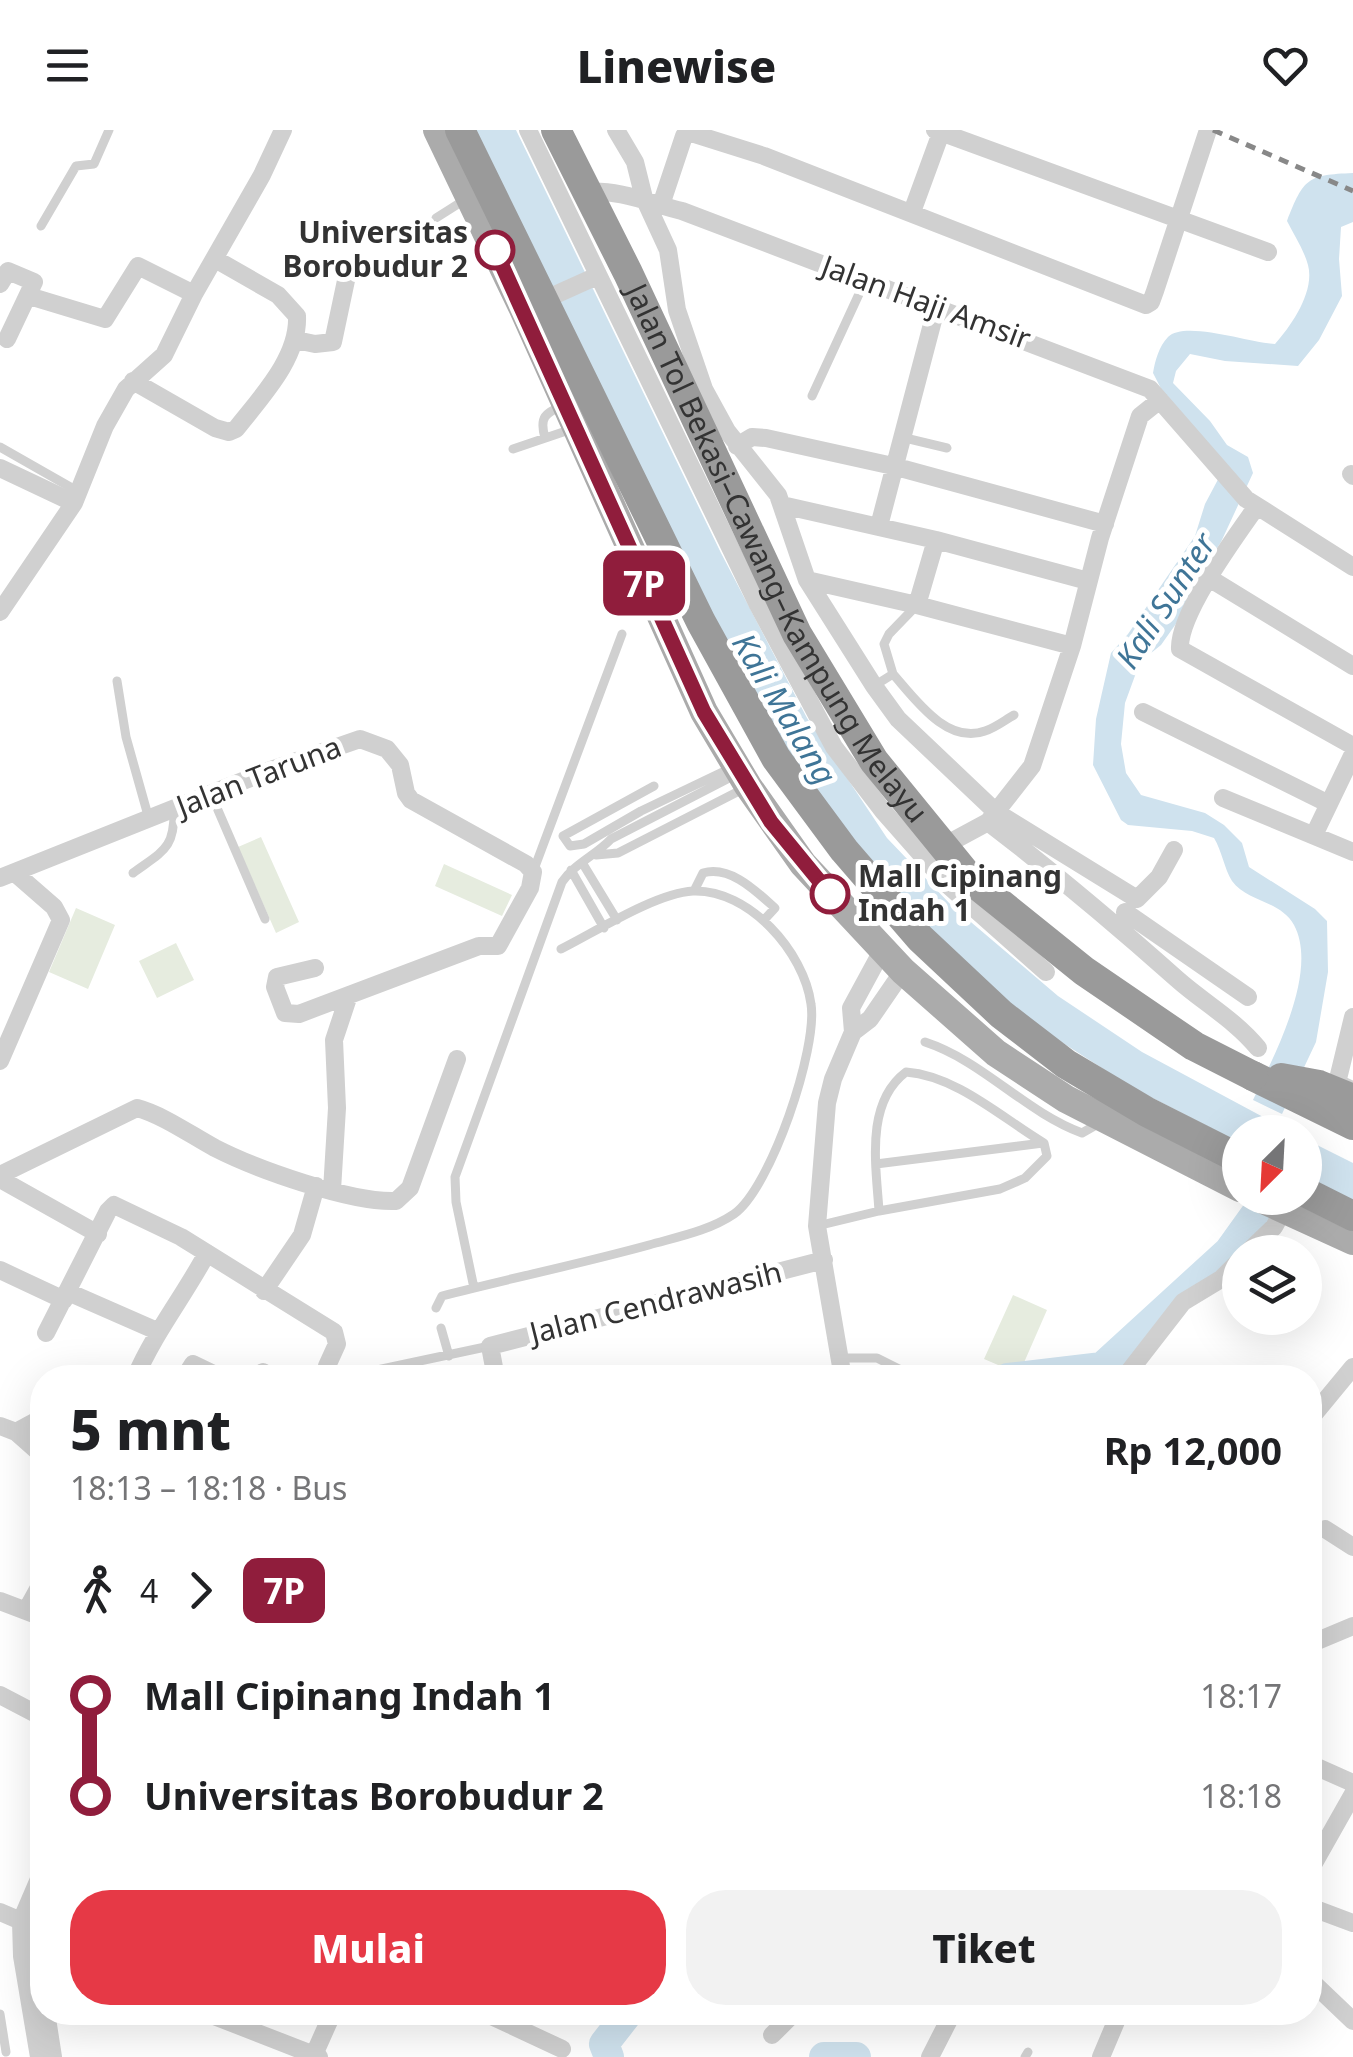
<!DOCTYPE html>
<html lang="id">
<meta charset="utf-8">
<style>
body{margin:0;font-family:"Noto Sans",sans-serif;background:#f2f2f2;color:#202124;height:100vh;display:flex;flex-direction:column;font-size:38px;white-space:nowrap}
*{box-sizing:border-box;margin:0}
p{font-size:32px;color:#757577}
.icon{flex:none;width:55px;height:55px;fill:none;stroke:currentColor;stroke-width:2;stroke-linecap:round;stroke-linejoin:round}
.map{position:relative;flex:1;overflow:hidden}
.details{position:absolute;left:30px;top:1235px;width:1292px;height:660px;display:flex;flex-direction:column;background:#fff;border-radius:40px;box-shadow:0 10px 40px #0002}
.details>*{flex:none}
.badge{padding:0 20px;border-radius:15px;font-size:35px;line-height:65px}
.needle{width:65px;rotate:204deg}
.tools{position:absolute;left:1222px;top:985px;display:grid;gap:20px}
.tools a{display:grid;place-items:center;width:100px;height:100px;border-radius:50%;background:#fff;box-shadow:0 10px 40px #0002;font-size:50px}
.map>.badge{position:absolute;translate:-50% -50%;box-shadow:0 0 0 5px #fff}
.legs{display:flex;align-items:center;gap:15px;height:110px;padding:0 40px;font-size:32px}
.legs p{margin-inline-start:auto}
.head{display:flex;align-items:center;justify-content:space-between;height:170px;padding:0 40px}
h1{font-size:55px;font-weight:800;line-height:75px}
.button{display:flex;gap:20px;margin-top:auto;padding:20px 40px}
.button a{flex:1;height:115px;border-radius:40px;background:#e63946;color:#fff;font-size:40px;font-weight:800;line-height:115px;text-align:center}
.button a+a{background:#f2f2f2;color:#202124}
ul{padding:0 40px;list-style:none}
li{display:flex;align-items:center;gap:35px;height:100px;font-size:38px}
li i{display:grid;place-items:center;width:15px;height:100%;margin:0 12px;background:currentColor}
li i::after{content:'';width:25px;height:25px;margin:-12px;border:8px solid;border-radius:50%;background:#fff}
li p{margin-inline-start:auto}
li:first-child i{background:linear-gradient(#0000 50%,currentColor 0)}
li:last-child i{background:linear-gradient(currentColor 50%,#0000 0)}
header{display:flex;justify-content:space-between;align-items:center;height:130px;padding:0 40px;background:#fff;font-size:45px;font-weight:800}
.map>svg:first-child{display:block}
.green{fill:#e6ecdf}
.water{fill:#cfe2ee}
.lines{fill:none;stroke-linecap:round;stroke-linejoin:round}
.river{stroke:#cfe2ee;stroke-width:30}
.lane{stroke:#d0d0d0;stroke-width:9}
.street{stroke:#d0d0d0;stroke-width:18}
.primary{stroke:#ababab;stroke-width:28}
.highway{stroke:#9a9a9a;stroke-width:30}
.rail{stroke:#888;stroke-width:5;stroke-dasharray:10 8;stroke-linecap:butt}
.highway-bridge{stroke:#9a9a9a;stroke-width:30}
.line-1-casing{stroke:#fff;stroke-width:22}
.line-1{stroke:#901d3c;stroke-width:15}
.stop-1-dot{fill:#fff;stroke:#901d3c;stroke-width:5}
.labels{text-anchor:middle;stroke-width:10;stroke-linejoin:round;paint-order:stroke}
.stop-label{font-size:30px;font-weight:bold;fill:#333;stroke:#fff;text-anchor:end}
.street-label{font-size:30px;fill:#333;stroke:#fff}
.water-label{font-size:32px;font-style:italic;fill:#3f7597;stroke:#fff}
</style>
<header><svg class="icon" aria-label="menu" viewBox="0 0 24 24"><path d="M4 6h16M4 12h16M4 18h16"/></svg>Linewise<svg class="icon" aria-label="heart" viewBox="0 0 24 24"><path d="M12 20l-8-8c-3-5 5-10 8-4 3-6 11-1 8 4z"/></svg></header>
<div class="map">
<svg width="1353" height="1927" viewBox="0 0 1353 1927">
<rect width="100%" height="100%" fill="#fff"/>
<path class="green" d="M261 707 299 792 276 803 238 717Z
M444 734 512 765 502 786 435 756Z
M76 778 115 795 88 859 49 842Z
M176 813 194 850 157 868 139 831Z
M1013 1165 1047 1180 1019 1244 984 1229Z"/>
<path class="water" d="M469 0H516L721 423 807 588 887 708 952 776 1058 866 1142 922 1291 1002H1240V1013L1133 958 1024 888 887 762 773 610Z
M1353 43V92L1341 97 1339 129 1342 166 1319 210 1298 236 1225 231 1190 224 1176 241 1173 253 1210 291 1227 315 1248 327 1253 343 1221 412 1198 447 1185 481 1161 515 1140 532 1125 573 1121 614 1126 643 1141 665 1205 683 1224 695 1242 713 1249 737 1315 779 1327 791 1328 842 1316 912 1282 984 1253 970C1274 926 1319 842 1294 795 1280 770 1247 772 1232 751 1224 738 1222 721 1214 708L1192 701 1128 695 1121 690 1093 635 1096 589 1111 523 1128 504 1195 406 1205 374 1223 340 1173 282 1153 243C1155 231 1159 216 1168 207 1185 190 1250 213 1275 214 1292 195 1315 161 1308 135 1304 120 1294 105 1287 91 1304 48 1307 45 1353 43Z
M1305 1009 1353 1033V1072L1305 1047Z"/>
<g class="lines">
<path class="river" d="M1008 1248 1102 1237 1229 1121 1267 1068
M609 1927 604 1914 629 1882
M824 1927H856"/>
<path class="lane" d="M436 88 466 69
M41 96 76 36 94 34 109 0
M812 266 865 151
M901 307 947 318
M545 308C539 287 545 283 564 275
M0 317 79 362
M513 319 572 299
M893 544C915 569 947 615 985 601 995 598 1005 590 1014 585
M117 551 126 607 149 689
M874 556 893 544 884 514 889 504 917 475
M654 656 563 706 570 716 584 714 641 681 733 637
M211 664 265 789
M596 725 618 723 743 659
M583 734 617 790
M571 740 604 798
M533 742 622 504
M133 743C163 721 175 719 174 679
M694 761 703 743C730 735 756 761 775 778L764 790
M925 912C983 931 1025 982 1082 1003L1103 991
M876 1034 1043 1013
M817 1096 879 1081 1000 1059 1025 1048 1047 1026 1044 1013C1002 988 957 946 906 942 865 973 876 1035 879 1081
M474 1158 456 1072 455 1047 562 752C574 734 596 725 611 709L735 645
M436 1178 442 1166C511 1148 580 1134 649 1115 677 1107 709 1101 734 1084 771 1058 818 918 811 874 804 822 749 759 693 761 656 763 595 802 561 819
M441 1198 449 1226
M840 1228H877L917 1248
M327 1236 338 1246H349L490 1216
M0 1884 6 1922
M1025 1927 1028 1922"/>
<path class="street" d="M528 0 758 475 834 617 883 681 949 756 1046 842
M616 0 635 32 644 68 668 120 677 180 704 259 727 301 778 365 807 450 874 556 898 589 996 682 1137 769 1159 747 1174 720
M935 0 1268 122
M584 62C619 59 650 73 682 81L1150 259 1246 369 1353 437
M661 75 684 6 691 3 764 26 1146 175 1151 172 1155 161 1208 0
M912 82 942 0
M0 154 8 141 34 152 7 209
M29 166 105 189 138 136 194 164
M537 173 597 146
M296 210 315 214 333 212 348 141
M133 251 215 298 229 302 236 299C261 267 299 228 297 186L278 165 215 129
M737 316 752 307 766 308 893 336 1105 394
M0 338 74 373
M1351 344 1353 346
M782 375 936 410 1088 451
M1257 376C1236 406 1178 484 1180 519L1353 616
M879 396 936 179
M1209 448 1353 536
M807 450 917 475 1072 516
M917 475 936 410
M0 482 74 373 105 296 126 259 164 225 194 164 262 45 283 0
M1143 582 1329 674
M1223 668 1353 722
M988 692C1053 742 1115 794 1177 849 1204 873 1234 889 1258 918
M1314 705 1353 624
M938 719 988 692 1032 636 1072 516 1100 408 1140 286 1160 270
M0 748 268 641 360 609 387 619 400 635 406 663 411 670 526 734 533 742 530 758 498 816H479L299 884 285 883 275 857 277 847 315 838
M1125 782 1248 867
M853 902 851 878 883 819
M0 931 61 790 54 777 15 743
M1352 960 1337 953 1353 887
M0 1045 137 978C163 985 191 1005 215 1018 256 1039 351 1073 396 1071L410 1058 457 929
M0 1049 98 1104
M332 1060 337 978 334 910 349 865
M1248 1122 1274 1097 1284 1079
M0 1140 64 1170
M264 1161 302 1105 316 1056
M68 1162 157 1201
M46 1203 108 1081 114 1075 181 1107 334 1202 337 1214 327 1236
M135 1248C154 1203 184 1166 207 1123
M184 1248 193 1234 222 1248
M259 1248 263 1242
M496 1248 490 1216 824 1130
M843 1248 817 1096 827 973 833 949 853 902 870 889 903 841
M1124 1248 1183 1172 1221 1149 1240 1130
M1310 1289 1353 1237
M0 1296 16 1302 42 1288
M16 1302 42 1325
M1325 1399 1353 1417
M0 1471 42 1487
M26 1481 42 1452
M1310 1514 1353 1496
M0 1565 42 1587
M1310 1634 1353 1653
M1310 1740 1353 1664
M1310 1777 1353 1793
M0 1782 21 1791
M42 1828V1852
M1310 1850 1353 1891
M46 1882 53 1927
M204 1882 319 1927
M483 1882 562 1919
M772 1905 795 1882
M39 1927 22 1826 21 1791 42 1742
M313 1927 333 1882
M930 1927 953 1882
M1101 1927 1120 1882"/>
<path class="primary" d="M437 0 523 179 704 582 748 656 803 734 903 841 996 923 1066 969 1240 1058
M1259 1068 1353 1111"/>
<path class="highway" d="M1253 946 1353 995
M1281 948 1319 955 1353 969
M1305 1062 1353 1086"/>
<path class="rail" d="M1213 0 1353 61"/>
<g class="highway-bridge">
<path d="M460 0 701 492 776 628 844 720 920 808 1001 884 1066 934 1147 982 1240 1029"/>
<path id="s1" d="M556 0 628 143 797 504 874 631 971 750 1084 841 1194 916 1253 946"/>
</g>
</g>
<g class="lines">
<g class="line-1-casing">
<path id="line-1" d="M495 120 704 582 771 692 830 764"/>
</g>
<use href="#line-1" class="line-1"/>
</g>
<g class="stop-1-dot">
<circle cx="495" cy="120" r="18"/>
<circle cx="830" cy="764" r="18"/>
</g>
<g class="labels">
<g class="stop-label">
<text x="468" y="113">Universitas<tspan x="468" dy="34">Borobudur 2</tspan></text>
<text x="858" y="757" text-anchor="start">Mall Cipinang<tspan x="858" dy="34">Indah 1</tspan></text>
</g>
<g class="street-label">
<text transform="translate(926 173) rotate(20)" y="10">Jalan Haji Amsir</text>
<text dy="10" stroke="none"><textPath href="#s1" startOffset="478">Jalan Tol Bekasi–Cawang–Kampung Melayu</textPath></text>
<text transform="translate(259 647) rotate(-21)" y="10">Jalan Taruna</text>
<text transform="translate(656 1173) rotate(-14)" y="10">Jalan Cendrawasih</text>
</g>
<g class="water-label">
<text transform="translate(1166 471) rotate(-57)" y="11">Kali Sunter</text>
<text transform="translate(784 579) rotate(59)" y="11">Kali Malang</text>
</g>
</g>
</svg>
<div class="tools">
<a><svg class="needle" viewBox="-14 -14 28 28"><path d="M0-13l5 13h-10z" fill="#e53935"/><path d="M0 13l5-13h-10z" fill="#757577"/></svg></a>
<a><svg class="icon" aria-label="layers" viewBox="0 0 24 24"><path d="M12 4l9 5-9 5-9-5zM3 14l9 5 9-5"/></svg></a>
</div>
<b class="badge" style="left:644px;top:453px;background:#901d3c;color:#fff">7P</b>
<section class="details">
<div class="head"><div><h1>5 mnt</h1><p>18:13 – 18:18 · Bus</p></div><b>Rp 12,000</b></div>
<div class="legs"><svg class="icon" aria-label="walk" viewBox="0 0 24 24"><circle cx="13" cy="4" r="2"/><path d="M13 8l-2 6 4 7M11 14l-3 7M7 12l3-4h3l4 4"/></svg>4<svg class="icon" aria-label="forward" viewBox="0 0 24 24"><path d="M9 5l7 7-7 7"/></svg><b class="badge" style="background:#901d3c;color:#fff">7P</b></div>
<ul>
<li><i style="color:#901d3c"></i><b>Mall Cipinang Indah 1</b><p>18:17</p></li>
<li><i style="color:#901d3c"></i><b>Universitas Borobudur 2</b><p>18:18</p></li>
</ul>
<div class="button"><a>Mulai</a><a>Tiket</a></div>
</section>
</div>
